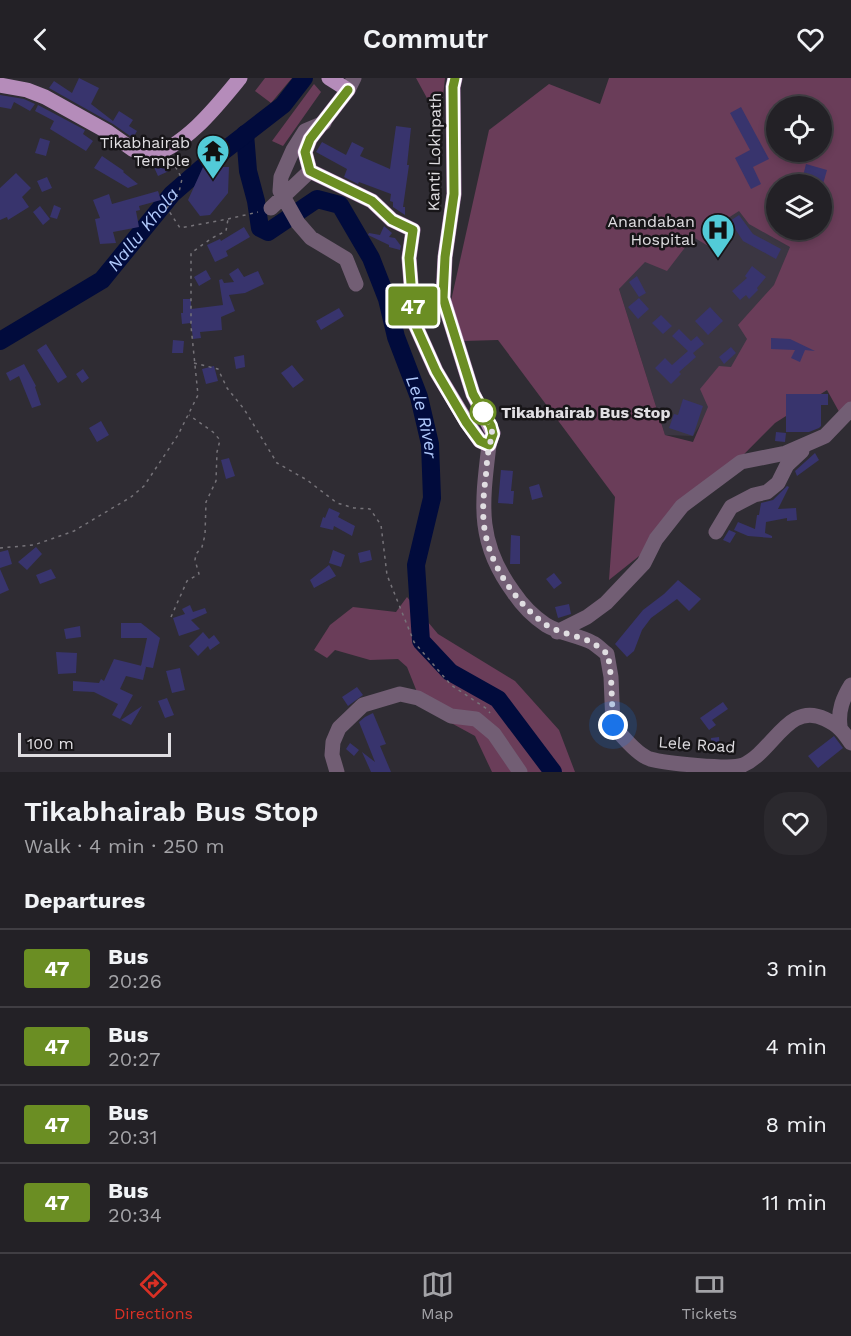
<!DOCTYPE html>
<meta charset="utf-8">
<style>
body{margin:0;font-family:"Work Sans",sans-serif;background:#2b292e;color:#f1f3f6;height:100vh;display:flex;flex-direction:column;font-size:22px;white-space:nowrap}
*{box-sizing:border-box;margin:0}
p{font-size:20px;color:#a3a3a7}
.icon{flex:none;width:33px;height:33px;fill:none;stroke:currentColor;stroke-width:2;stroke-linecap:round;stroke-linejoin:round}
.map{position:relative;height:694px;overflow:hidden}
.side{display:flex;flex-direction:column;background:#232126;flex:1}
.side>*{flex:none}
.badge{padding:0 12px;border-radius:4px;font-size:21px;line-height:39px}
.tools{position:absolute;left:766px;top:18px;display:grid;gap:12px}
.tools a{display:grid;place-items:center;width:66px;height:66px;border-radius:50%;background:#232126;box-shadow:0 3px 9px #0003,0 0 0 2px #403e43;font-size:30px}
.scale{position:absolute;left:18px;bottom:15px;width:153px;box-sizing:border-box;padding-left:6px;border:3px solid #e0dee2;border-top:0;font-size:16px;line-height:21px;white-space:nowrap;color:#e0dee2;-webkit-text-stroke:4px #171518;paint-order:stroke}
.you{position:absolute;width:30px;height:30px;margin:-15px;border:4px solid #fff;border-radius:50%;background:#1a73e8;box-shadow:0 0 0 9px #1a73e833}
.map>.badge{position:absolute;translate:-50% -50%;box-shadow:0 0 0 3px #fff}
h2{padding:0 24px;font-size:22px;line-height:54px}
.round{display:grid;place-items:center;flex:none;width:63px;height:63px;border-radius:24px;background:#2b292e}
.summary{display:flex;align-items:center;justify-content:space-between;height:102px;padding:0 24px}
h1{font-size:28px;font-weight:600;line-height:45px}
ul{padding:0;list-style:none}
li{display:flex;align-items:center;gap:18px;height:78px;padding:0 24px;border-top:2px solid #403e43}
li div{flex:1}
li b{display:block;font-size:22px}
li em{font-style:normal}
li .badge{min-width:66px;font-weight:700;text-align:center}
header{display:flex;justify-content:space-between;align-items:center;height:78px;padding:0 24px;background:#232126;font-size:27px;font-weight:600}
.dock{display:flex;justify-content:space-around;align-items:center;height:84px;border-top:2px solid #403e43;background:#232126;font-size:16px;color:#a3a3a7}
.dock a{display:grid;justify-items:center;gap:3px}
.dock .active{color:#d93025}
.map>svg:first-child{display:block}
.built{fill:#3b3642}
.green{fill:#6a3d59;fill-rule:evenodd}
.lines{fill:none;stroke-linecap:round;stroke-linejoin:round}
.river{stroke:#010b3c;stroke-width:18}
.building{fill:#38346d}
.path{stroke:#767379;stroke-width:1.5;stroke-dasharray:3 4.5;stroke-linecap:butt}
.minor{stroke:#725e74;stroke-width:15}
.major{stroke:#b58cba;stroke-width:15}
.line-casing{stroke:#fff;stroke-width:14}
.line{stroke:#6b8e23;stroke-width:9}
.walk{stroke:#e0dee2;stroke-width:6;stroke-dasharray:0 10.8}
.stop-dot{fill:#fff;stroke:#6b8e23;stroke-width:3}
.labels{text-anchor:middle;stroke-width:5;stroke-linejoin:round;paint-order:stroke}
.poi-label{font-size:16px;fill:#e0dee2;stroke:#171518;text-anchor:end}
.street-label{font-size:16px;fill:#e0dee2;stroke:#171518}
.stop-label{font-size:16px;font-weight:bold;fill:#e0dee2;stroke:#171518;text-anchor:start}
.water-label{font-size:18px;font-style:italic;fill:#afc8fa;stroke:#171518}
</style>
<header><svg class="icon" aria-label="back" viewBox="0 0 24 24"><path d="M15 5l-7 7 7 7"/></svg>Commutr<svg class="icon" aria-label="heart" viewBox="0 0 24 24"><path d="M12 20l-8-8c-3-5 5-10 8-4 3-6 11-1 8 4z"/></svg></header>
<div class="map">
<svg width="851" height="694" viewBox="0 0 851 694">
<rect width="100%" height="100%" fill="#2f2c33"/>
<path class="built" d="M734 19 777 74H822V106H777V152H816L755 258 693 358 665 357 619 211Z"/>
<path class="green" d="M265 0H292L271 25 255 13Z
M416 0H445L443 19 434 33Z
M609 0H851V329L842 339 827 312 775 345 658 463 609 502 615 419 498 262 462 263 451 223 489 52 549 6 600 26ZM777 28H822V74H777ZM777 106H822V152H777ZM739 133 749 146 790 169 774 207 738 247 747 261 731 289 719 288 700 311 708 329 693 364 665 357 619 211 645 184 667 193 693 159 710 169 730 143 728 140Z
M314 6 321 14 283 68 272 63Z
M407 519 438 556 515 603 559 652 575 694H492L475 658 431 634 419 619 407 589 398 581 370 582 335 572 327 580 314 572 330 547 353 529 396 534Z"/>
<g class="lines">
<g class="river">
<path id="s1" d="M245 56 248 93 256 123 260 150 268 154 317 121 340 127 371 180 387 221 396 259 419 319 430 366 432 420 416 487 421 563 450 594 498 621 553 694"/>
<path id="s2" d="M0 263 102 202 172 116 203 89 283 27 304 0"/>
</g>
</g>
<path class="building" d="M79 0 99 10 91 26 113 43 119 33 133 42 129 48 137 53 133 60 113 46 49 10 54 3 72 15Z
M0 17 24 21 35 26 30 33 14 24 11 31 0 29Z
M38 27 85 52 83 56 93 63 86 73 50 51 54 43 35 33Z
M741 29 769 81 753 89 761 106 751 111 735 80 750 72 730 35Z
M396 48 411 50 407 87H409L403 129H405V137L393 129V124L390 123 391 116 359 104 358 106 344 99 347 91 316 74 322 64 346 77 352 64 364 70 360 78 390 91Z
M40 60 50 63 46 78 35 75Z
M102 78 124 93 123 94 138 106 128 110 94 90Z
M164 83 169 93 158 98 153 87Z
M806 86 827 92 823 106H801Z
M203 89H229L228 115 210 137 200 138 188 122Z
M16 95 31 110 22 119 29 129 8 142 7 139 0 142V110Z
M47 99 52 110 42 114 37 103Z
M158 113 161 122 139 128 140 132 136 133 139 149 113 154 116 165 100 166 95 141 100 140 93 122 109 116 112 126Z
M54 127 61 130 57 141 50 139Z
M40 128 50 141 43 147 33 134Z
M739 137 753 156 781 171 776 181 743 163 730 143Z
M384 148 392 155 389 159 395 160 401 168 400 172 389 169V167L368 157 369 155 380 157Z
M244 149 250 159 226 173 228 178 215 184 207 167 220 161 221 163Z
M752 188 766 199 757 210 758 212 749 221 746 217 740 222 732 213 747 200 745 198Z
M238 190 244 199 258 193 264 206 245 215 229 217 235 233 221 239 222 252 200 254 201 260 193 261 191 245 182 246 181 235H183V221H191V231L223 227 219 202 222 201 224 205 234 204 229 196Z
M206 192 211 201 199 208 194 199Z
M637 198 646 215 639 219 629 204Z
M639 220 649 231 638 241 628 229Z
M710 229 723 243 708 257 695 243Z
M339 230 344 238 321 252 316 243Z
M661 237 672 248 663 256 652 245Z
M679 251 691 263 697 258 704 266 693 275 696 279 679 294 681 296 671 306 655 290 665 280 672 287 688 273 672 258Z
M771 260 790 261 815 273 805 272 800 284 791 280 795 272 771 271Z
M173 262 184 263 183 275H172Z
M46 266 67 299 58 305 37 272Z
M731 269 736 275 724 286 719 279Z
M244 277 245 289 236 291 234 279Z
M24 286 36 308 35 309 41 327 32 330 19 298 10 303 6 295Z
M292 287 304 302 293 310 281 295Z
M214 288 218 303 206 306 202 291Z
M83 291 89 300 82 305 76 296Z
M786 316H828V327H821V348L819 350 809 354H786Z
M683 321 703 328 693 358 669 350 674 336 678 337Z
M101 343 109 357 97 364 89 350Z
M776 354 786 355 785 364 775 363Z
M815 375 819 382 797 398 795 393Z
M229 380 235 398 226 401 221 382Z
M501 392 513 393 511 413H514L513 426 498 425Z
M539 406 543 419 532 422 529 409Z
M787 408 789 409 778 431 796 430 797 442 787 443V440L766 444 765 455 772 458V460L748 458 734 452 738 444 755 451 757 437H759L761 425 773 422Z
M329 430 340 435 338 439 355 448 352 458 334 448 333 452 320 449 323 439 325 440Z
M729 452 736 455 730 465 723 462Z
M511 457 520 458V486H510Z
M36 469 42 476 27 492 18 484Z
M8 472 12 486 0 490V474Z
M333 472 345 477 341 489 329 485Z
M370 472 372 482 360 485 358 475Z
M329 487 336 498 314 510 310 502Z
M0 491 9 512 0 516Z
M51 491 56 500 40 506 36 497Z
M554 495 562 505 554 511 546 501Z
M678 502 701 521 689 533 677 521 651 540 642 552 634 573 627 579 615 566 643 532 664 516Z
M569 526 571 536 558 540 555 529Z
M190 527 193 534 205 530 207 535 191 542 200 551 179 558 173 540 185 536 182 531Z
M121 545H141L160 560 153 590 141 588 147 560H121Z
M80 548 81 559 66 561 64 551Z
M203 554 209 561 214 557 220 565 210 572 208 568 198 578 189 568Z
M56 574 77 575 76 595 58 596Z
M114 581 146 589 143 602 126 598 120 611 133 617 120 641 112 637 118 626 94 614 73 613V603L99 605 101 601 104 603Z
M180 590 185 612 172 615 166 593Z
M357 609 363 617 348 628 342 619Z
M167 620 174 637 165 640 158 623Z
M723 624 728 631 712 642 716 647 709 652 700 640Z
M142 628 131 647 121 642Z
M373 635 386 666 380 668 391 694H371L362 674 375 684 359 644 365 639Z
M834 658 843 670 818 690 808 678Z
M719 659 720 672 712 673 711 660Z
M350 665 359 672 354 678 346 671Z"/>
<g class="lines">
<path class="path" d="M172 82 182 101 179 114 167 130 180 150 228 141 258 134
M194 285 218 291 227 310 244 331 277 385 307 402 337 425 354 430 370 431 381 447 387 497 414 564 451 607 487 631 490 635
M0 470 34 467 74 453 131 419 144 408 178 357 198 317 191 248V175L212 160 226 153 228 141
M171 539 187 503 199 496 195 482 196 476 202 469 205 457 206 424 216 403 217 374 220 362 213 354 189 337"/>
<path class="minor" d="M348 12 354 0
M324 45 305 53 293 72 281 99 280 113 298 145 311 160 346 181 356 206
M271 130 310 93
M489 367C482 426 476 464 514 515 522 527 534 539 546 547 561 556 578 557 593 565 598 568 603 573 607 576L611 599 613 647C621 657 638 677 650 681 664 685 731 692 743 687 774 673 788 623 825 641 838 647 843 653 851 665
M716 454 731 429 754 417 767 414 778 405 787 387 802 373
M557 554 587 539 606 525 644 485 656 461 682 428 741 384 786 375 825 358 851 331
M840 648C838 632 843 620 851 607
M337 694 332 677 333 664 339 650 363 627 400 616 418 620 451 638 476 641 494 656 520 694"/>
<path class="major" d="M329 0 348 12 310 61 305 74 310 93 372 123 392 142 413 152 409 180 414 244 436 293 466 343 480 363 489 367 493 355 473 316 443 220 445 179 454 116 453 9 455 0
M0 7 27 12 45 19 108 54 132 71 149 78C185 69 217 28 240 0"/>
</g>
<g class="lines">
<g class="line-casing">
<path id="line" d="M348 12 310 61 305 74 310 93 372 123 392 142 413 152 409 180 414 244 436 293 466 344 480 363 489 367 493 356 491 348 473 316 443 220 445 179 454 116 453 9 455 0"/>
</g>
<use href="#line" class="line"/>
<path class="walk" d="M483 334 493 356C488 369 487 382 486 396 484 413 482 430 484 447 488 484 513 521 542 544 557 556 576 556 593 565 598 568 603 573 608 576L611 599 613 647"/>
</g>
<defs>
<g id="temple-pin" transform="scale(1.725)"><path d="M0 17L-7.5 6A9.5 9.5 0 1 1 7.5 6Z" fill="#52cbd8" stroke="#171518"/><path d="M0-6L5-2H3V0L6.5 2.5H4V6H1.5V3h-3V6H-4V2.5H-6.5L-3 0V-2H-5Z" fill="#111"/></g>
<g id="hospital-pin" transform="scale(1.725)"><path d="M0 17L-7.5 6A9.5 9.5 0 1 1 7.5 6Z" fill="#52cbd8" stroke="#171518"/><path d="M-5-5h3v3.5h4V-5h3V5h-3V1.5h-4V5h-3Z" fill="#111"/></g>
</defs>
<g fill-rule="evenodd">
<use href="#temple-pin" x="213" y="73"/>
<use href="#hospital-pin" x="718" y="152"/>
</g>
<circle class="stop-dot" cx="483" cy="334" r="12"/>
<g class="labels">
<g class="poi-label">
<text x="190" y="70">Tikabhairab<tspan x="190" dy="18">Temple</tspan></text>
<text x="695" y="149">Anandaban<tspan x="695" dy="18">Hospital</tspan></text>
</g>
<g class="street-label">
<text transform="translate(434 74) rotate(-89)" y="6">Kanti Lokhpath</text>
<text transform="translate(697 666) rotate(4)" y="6">Lele Road</text>
</g>
<g class="stop-label">
<text x="501" y="340">Tikabhairab Bus Stop</text>
</g>
<g class="water-label">
<text dy="6" stroke="none"><textPath href="#s2" startOffset="184">Nallu Khola</textPath></text>
<text dy="6" stroke="none"><textPath href="#s1" startOffset="416">Lele River</textPath></text>
</g>
</g>
</svg>
<div class="tools">
<a><svg class="icon" aria-label="locate" viewBox="0 0 24 24"><circle cx="12" cy="12" r="6"/><path d="M12 2v4M12 18v4M2 12h4M18 12h4"/></svg></a>
<a><svg class="icon" aria-label="layers" viewBox="0 0 24 24"><path d="M12 4l9 5-9 5-9-5zM3 14l9 5 9-5"/></svg></a>
</div>
<div class="scale">100 m</div>
<div class="you" style="left:613px;top:647px"></div>
<b class="badge" style="left:413px;top:228px;background:#6b8e23;color:#fff">47</b>
</div>
<section class="side">
<div class="summary"><div><h1>Tikabhairab Bus Stop</h1><p>Walk · 4 min · 250 m</p></div><a class="round"><svg class="icon" aria-label="heart" viewBox="0 0 24 24"><path d="M12 20l-8-8c-3-5 5-10 8-4 3-6 11-1 8 4z"/></svg></a></div>
<h2>Departures</h2>
<ul>
<li><span class="badge" style="background:#6b8e23;color:#fff">47</span><div><b>Bus</b><p>20:26</p></div><em>3 min</em></li>
<li><span class="badge" style="background:#6b8e23;color:#fff">47</span><div><b>Bus</b><p>20:27</p></div><em>4 min</em></li>
<li><span class="badge" style="background:#6b8e23;color:#fff">47</span><div><b>Bus</b><p>20:31</p></div><em>8 min</em></li>
<li><span class="badge" style="background:#6b8e23;color:#fff">47</span><div><b>Bus</b><p>20:34</p></div><em>11 min</em></li>
</ul>
</section>
<nav class="dock">
<a class="active"><svg class="icon" aria-label="directions" viewBox="0 0 24 24"><path d="M12 3l9 9-9 9-9-9zM9 14v-3h6M13 9l2 2-2 2"/></svg>Directions</a>
<a><svg class="icon" aria-label="map" viewBox="0 0 24 24"><path d="M3 6l6-2 6 2 6-2v14l-6 2-6-2-6 2zM9 4v14M15 6v14"/></svg>Map</a>
<a><svg class="icon" aria-label="tickets" viewBox="0 0 24 24"><path d="M3 7h18v10H3zM15 7v10"/></svg>Tickets</a>
</nav>
